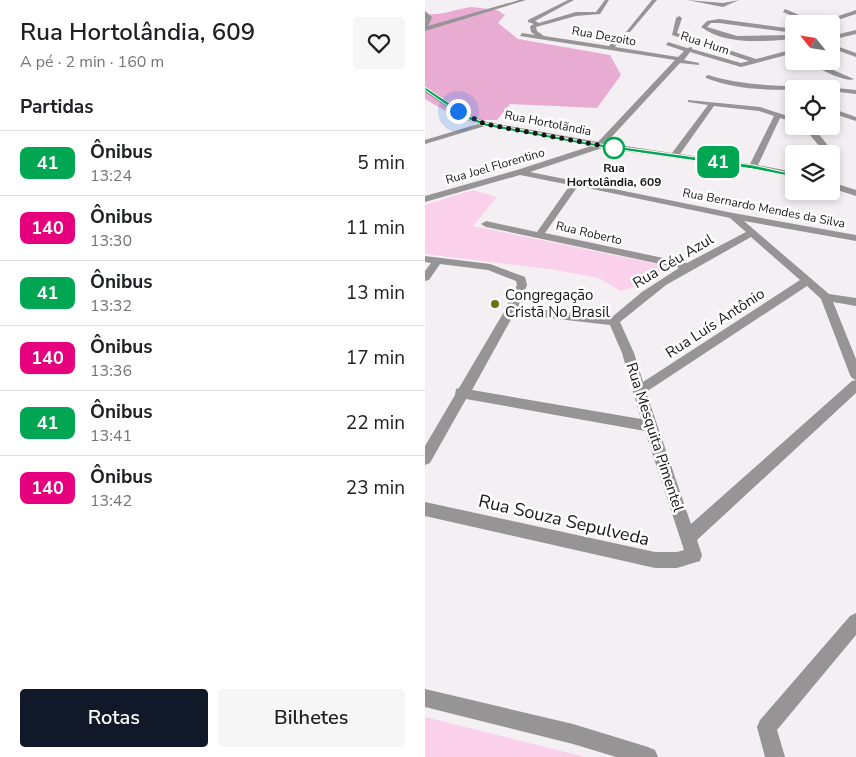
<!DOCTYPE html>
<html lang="pt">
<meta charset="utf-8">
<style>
body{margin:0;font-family:"Nunito Sans",sans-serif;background:#f6f6f6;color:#202124;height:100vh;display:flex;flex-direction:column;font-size:19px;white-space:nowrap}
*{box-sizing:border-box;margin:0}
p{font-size:16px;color:#757577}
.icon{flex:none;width:28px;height:28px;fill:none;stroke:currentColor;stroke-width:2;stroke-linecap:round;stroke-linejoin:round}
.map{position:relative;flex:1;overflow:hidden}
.panel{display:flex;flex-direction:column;background:#fff;width:425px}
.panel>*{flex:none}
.badge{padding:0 10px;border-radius:8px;font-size:18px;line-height:32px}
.needle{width:32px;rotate:300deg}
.tools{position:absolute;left:360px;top:15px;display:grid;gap:10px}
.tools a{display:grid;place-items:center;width:55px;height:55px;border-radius:5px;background:#fff;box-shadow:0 2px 8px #0003;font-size:25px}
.you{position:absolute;width:25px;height:25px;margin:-12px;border:4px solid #fff;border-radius:50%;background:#1a73e8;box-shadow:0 0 0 8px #1a73e833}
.map>.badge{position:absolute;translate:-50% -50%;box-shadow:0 0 0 2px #fff}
h2{padding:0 20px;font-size:19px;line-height:45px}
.round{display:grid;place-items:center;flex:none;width:52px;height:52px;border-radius:5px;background:#f6f6f6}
.overview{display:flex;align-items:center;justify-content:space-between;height:85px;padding:0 20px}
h1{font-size:24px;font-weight:600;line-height:38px}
.action{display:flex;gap:10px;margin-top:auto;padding:10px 20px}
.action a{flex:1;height:58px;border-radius:5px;background:#111827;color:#fff;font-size:20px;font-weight:600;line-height:58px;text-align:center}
.action a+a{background:#f6f6f6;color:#202124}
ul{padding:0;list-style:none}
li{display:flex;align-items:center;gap:15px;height:65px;padding:0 20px;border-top:1px solid #e0e0e0}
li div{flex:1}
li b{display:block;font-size:19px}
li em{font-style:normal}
li .badge{min-width:55px;font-weight:700;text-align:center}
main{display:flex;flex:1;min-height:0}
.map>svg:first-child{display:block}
.green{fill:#fad0ea}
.forest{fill:#e8acd3}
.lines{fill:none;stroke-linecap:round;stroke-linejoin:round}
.minor{fill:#969495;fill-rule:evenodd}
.line{fill:#00a651;stroke:#fff}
.walk{stroke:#181617;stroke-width:5;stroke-dasharray:0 9}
.stop-dot{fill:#fff;stroke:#00a651;stroke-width:2.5}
.poi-dot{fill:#6a7016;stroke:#fffefe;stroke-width:2}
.labels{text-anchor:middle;stroke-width:5;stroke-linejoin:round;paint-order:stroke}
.far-street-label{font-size:12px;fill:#181617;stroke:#fffefe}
.far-stop-label{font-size:12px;font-weight:bold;fill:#181617;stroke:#fffefe}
.street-label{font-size:15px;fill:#181617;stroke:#fffefe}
.poi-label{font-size:15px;fill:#181617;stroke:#fffefe;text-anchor:start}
.near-street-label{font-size:18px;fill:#181617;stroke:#fffefe}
</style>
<main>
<section class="panel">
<div class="overview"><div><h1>Rua Hortolândia, 609</h1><p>A pé · 2 min · 160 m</p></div><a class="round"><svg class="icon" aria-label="heart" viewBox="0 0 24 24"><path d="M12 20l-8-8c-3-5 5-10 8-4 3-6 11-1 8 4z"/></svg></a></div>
<h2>Partidas</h2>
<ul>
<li><span class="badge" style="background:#00a651;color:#fff">41</span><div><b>Ônibus</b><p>13:24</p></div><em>5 min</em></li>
<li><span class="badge" style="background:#e6007e;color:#fff">140</span><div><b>Ônibus</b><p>13:30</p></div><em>11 min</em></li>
<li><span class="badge" style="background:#00a651;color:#fff">41</span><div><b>Ônibus</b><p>13:32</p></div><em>13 min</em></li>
<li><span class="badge" style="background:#e6007e;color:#fff">140</span><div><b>Ônibus</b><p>13:36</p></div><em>17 min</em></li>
<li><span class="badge" style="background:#00a651;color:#fff">41</span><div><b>Ônibus</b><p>13:41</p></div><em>22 min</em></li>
<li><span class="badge" style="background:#e6007e;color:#fff">140</span><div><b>Ônibus</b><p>13:42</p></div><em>23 min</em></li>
</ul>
<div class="action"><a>Rotas</a><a>Bilhetes</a></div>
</section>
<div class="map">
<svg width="431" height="757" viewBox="0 0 431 757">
<rect width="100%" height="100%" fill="#f4eff2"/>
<path class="green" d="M48 190 72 197 48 226 241 266 217 285 195 291 174 278 125 269 0 254V205Z
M0 717 160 757H0Z"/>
<path class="forest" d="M47 7 72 10 80 15 73 23 93 39 185 55 196 75 172 108 85 104 72 120H36L0 99V14C17 16 30 9 47 7Z"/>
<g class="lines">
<path class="minor" d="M94 0H101L0 31V11L7 17 3 26Z
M143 0H149L110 21 114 23 151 12H171L180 0H184L175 14 151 16 111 27 112 31 119 36 184 46 194 35 197 37 190 47 253 57 259 51 241 45 243 42 262 48 267 47V49L316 63 324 61 247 35 251 18 254 16 257 18 252 33 331 59 369 49V53L316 67 265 52 259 60 274 63V65L255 63 181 143 247 153 283 105 263 102V100L335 107 369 118V122L355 118 333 165 369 172V177L328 169 177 148 105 172 308 213 431 235V241L319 221 404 294 431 298V306L408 302 431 359V380L427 378 425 375 396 299 382 286 221 392 266 524 427 381 431 380V393L272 540 277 555 275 561 252 568H230L0 516V502L230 552H252L259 550 220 431 41 399 5 463 0 465V446L30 395 31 389 34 388 80 310 92 285 91 281 63 270 15 264 4 280 0 281V271L6 263 0 262V256L65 264 100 277 102 285 93 307 187 317 217 292 254 268 61 227 56 224 61 221 112 232 145 185 95 175 0 202V196L92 170 166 146 60 126 0 144V140L53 124 39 119 0 92V87L45 115 62 122 173 142 250 60 95 36 97 33 110 35 106 32 105 26 109 24 103 22V20ZM289 106 334 111 349 116 325 164 255 154ZM153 186 305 218 321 232 262 263 120 233ZM326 237 375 280 218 382 209 353 195 322 241 285ZM89 314 185 325 197 353 216 419 47 390Z
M227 0H232L205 32H201Z
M262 0 298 3 314 0 298 7Z
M360 9 393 23 431 10V14C394 26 394 27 358 12Z
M294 19 369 29V33L294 23H286L282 27 312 36 369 35V39C339 41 302 46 276 27L282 21Z
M431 30V34L406 40V36Z
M406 44 431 53V57L406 48Z
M388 63H392L429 79C422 83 396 70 388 65Z
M283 75C331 90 382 84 431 90V94L406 91V89C365 89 321 94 281 78V76Z
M406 108 431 117V121L406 113Z
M375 126C391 126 399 141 408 152V156L401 154 385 135Z
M406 182 431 190V196L406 188Z
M431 613V635L352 730 360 757H340L332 727 335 720 425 616Z
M0 689 148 724 223 747 230 750 233 757H191L148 744 0 707Z"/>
</g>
<path class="line" d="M0 87 44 116 61 123 161 142 328 165 372 175 369 177 328 169 161 145 60 126 40 118 0 90Z"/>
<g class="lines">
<path class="walk" d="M33 111 60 124 189 148"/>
</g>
<circle class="stop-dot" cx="189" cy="148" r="10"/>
<circle class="poi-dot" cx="70" cy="304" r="5"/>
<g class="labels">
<g class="far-street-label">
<text transform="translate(179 36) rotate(10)" y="4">Rua Dezoito</text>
<text transform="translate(280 43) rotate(18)" y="4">Rua Hum</text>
<text transform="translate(123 123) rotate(11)" y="4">Rua Hortolãndia</text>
<text transform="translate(70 166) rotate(-16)" y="4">Rua Joel Florentino</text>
<text transform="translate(339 208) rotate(11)" y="4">Rua Bernardo Mendes da Silva</text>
<text transform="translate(164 233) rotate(13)" y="4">Rua Roberto</text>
</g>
<g class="far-stop-label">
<text x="189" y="172">Rua<tspan x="189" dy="14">Hortolândia, 609</tspan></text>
</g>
<g class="street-label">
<text transform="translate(248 261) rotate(-31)" y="5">Rua Céu Azul</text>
<text transform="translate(290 323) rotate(-33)" y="5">Rua Luís Antônio</text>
<text transform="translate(230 437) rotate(72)" y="5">Rua Mesquita Pimentel</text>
</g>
<g class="poi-label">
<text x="80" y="300">Congregação<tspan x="80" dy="17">Cristã No Brasil</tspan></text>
</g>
<g class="near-street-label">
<text transform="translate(139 520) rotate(13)" y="6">Rua Souza Sepulveda</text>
</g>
</g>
</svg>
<div class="tools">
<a><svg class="needle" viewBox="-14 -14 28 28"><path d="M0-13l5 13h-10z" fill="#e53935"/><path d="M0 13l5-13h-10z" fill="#757577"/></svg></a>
<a><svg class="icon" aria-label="locate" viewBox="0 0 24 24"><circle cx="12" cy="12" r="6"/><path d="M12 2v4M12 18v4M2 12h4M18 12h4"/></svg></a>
<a><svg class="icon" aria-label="layers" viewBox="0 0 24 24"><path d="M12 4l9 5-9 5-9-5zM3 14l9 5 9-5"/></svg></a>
</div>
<div class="you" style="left:33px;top:111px"></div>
<b class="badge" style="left:293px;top:162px;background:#00a651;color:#fff">41</b>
</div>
</main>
